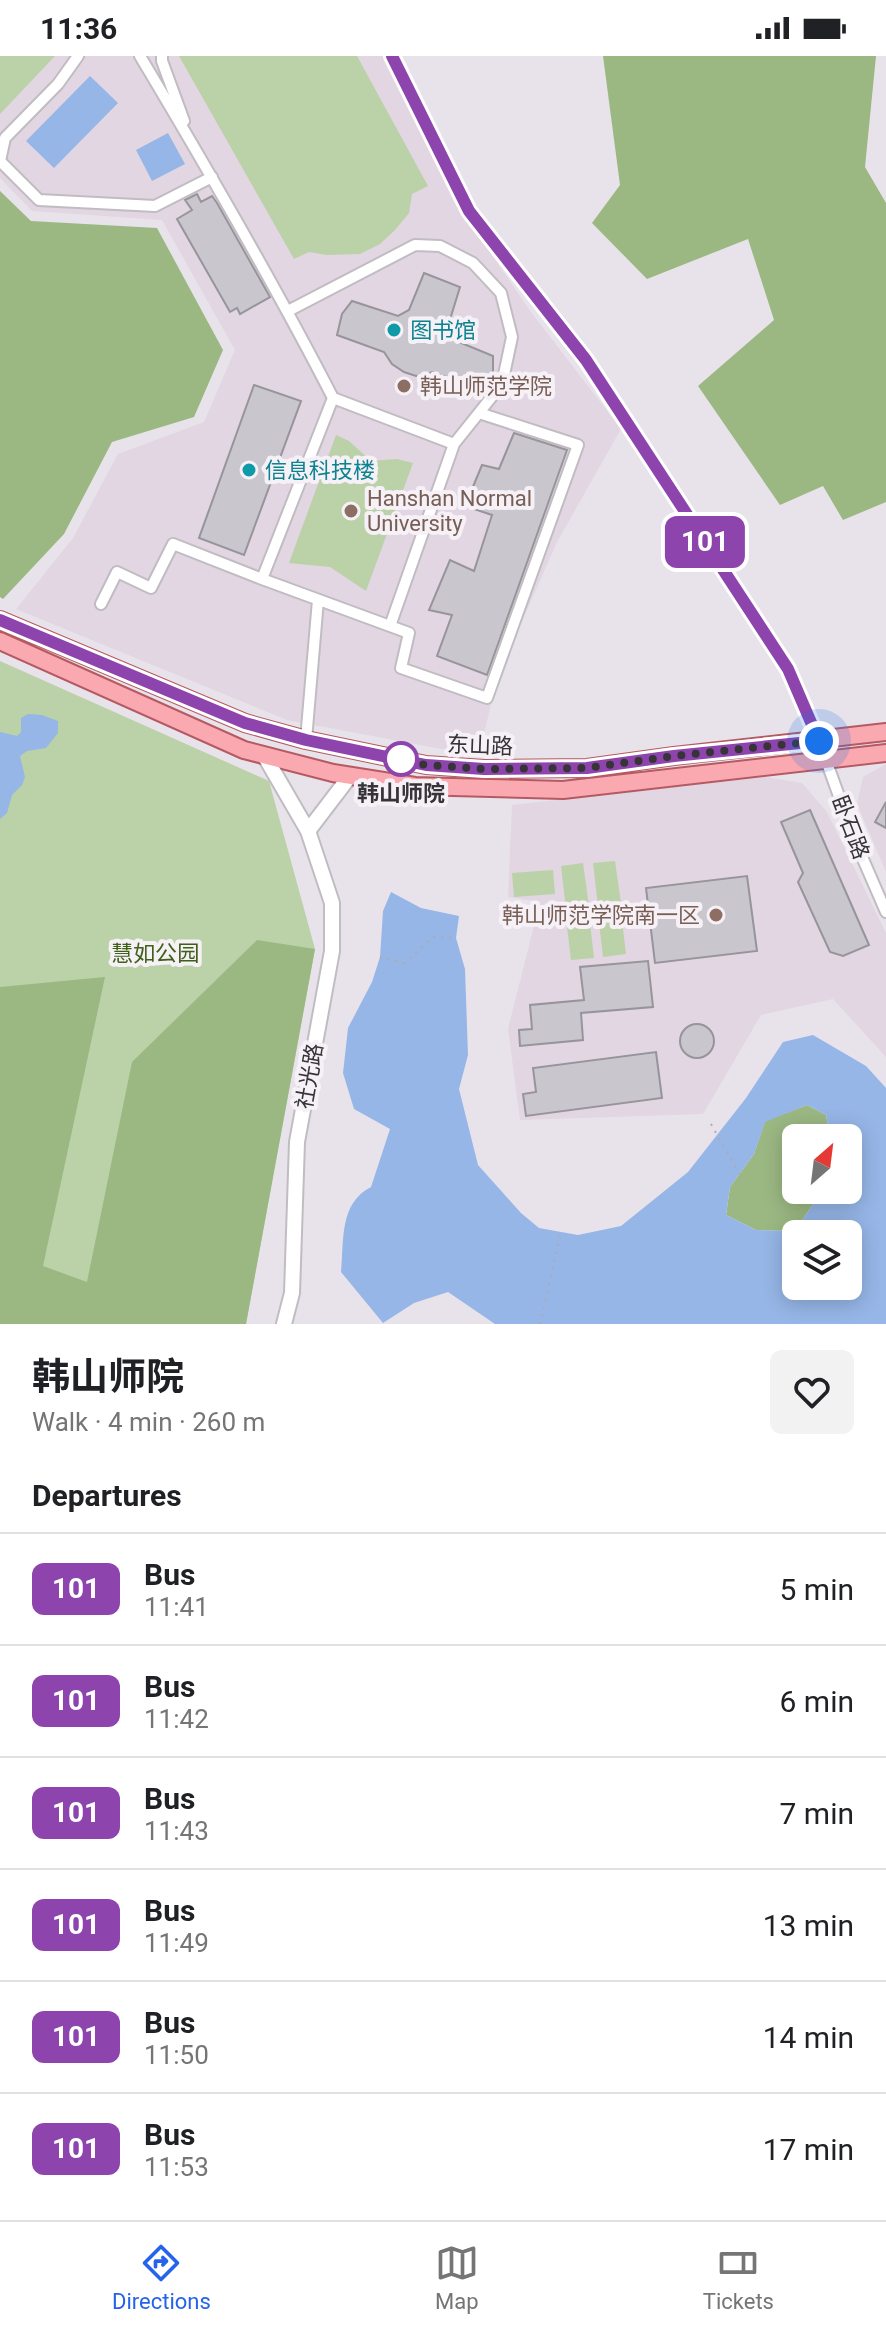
<!DOCTYPE html>
<meta charset="utf-8">
<style>
body{margin:0;font-family:Roboto,"Noto Sans SC",sans-serif;background:#f2f2f2;color:#202124;height:100vh;display:flex;flex-direction:column;font-size:30px;white-space:nowrap}
*{box-sizing:border-box;margin:0}
p{font-size:26px;color:#757577}
.icon{flex:none;width:44px;height:44px;fill:none;stroke:currentColor;stroke-width:2;stroke-linecap:round;stroke-linejoin:round}
.map{position:relative;height:1268px;overflow:hidden}
.side{display:flex;flex-direction:column;background:#fff;flex:1}
.side>*{flex:none}
.badge{padding:0 16px;border-radius:12px;font-size:28px;line-height:52px}
.needle{width:52px;rotate:28deg}
.tools{position:absolute;left:782px;top:1068px;display:grid;gap:16px}
.tools a{display:grid;place-items:center;width:80px;height:80px;border-radius:12px;background:#fff;box-shadow:0 4px 20px #0003;font-size:40px}
.you{position:absolute;width:40px;height:40px;margin:-20px;border:6px solid #fff;border-radius:50%;background:#1a73e8;box-shadow:0 0 0 12px #1a73e833}
.map>.badge{position:absolute;translate:-50% -50%;box-shadow:0 0 0 4px #fff}
h2{padding:0 32px;font-size:30px;line-height:72px}
.round{display:grid;place-items:center;flex:none;width:84px;height:84px;border-radius:12px;background:#f2f2f2}
.headline{display:flex;align-items:center;justify-content:space-between;height:136px;padding:0 32px}
h1{font-size:38px;font-weight:700;line-height:60px}
ul{padding:0;list-style:none}
li{display:flex;align-items:center;gap:24px;height:112px;padding:0 32px;border-top:2px solid #e0e0e0}
li div{flex:1}
li b{display:block;font-size:30px}
li em{font-style:normal}
li .badge{min-width:88px;font-weight:700;text-align:center}
.status{display:flex;justify-content:space-between;align-items:center;height:56px;padding:0 40px;background:#fff;direction:ltr}
.status svg{height:22px;fill:currentColor}
.menu{display:flex;justify-content:space-around;align-items:center;height:112px;border-top:2px solid #e0e0e0;background:#fff;font-size:22px;color:#757577}
.menu a{display:grid;justify-items:center;gap:4px}
.menu .active{color:#2563eb}
.map>svg:first-child{display:block}
.built{fill:#e1d6e2}
.green{fill:#bbd1a8}
.forest{fill:#9bb883}
.water{fill:#96b6e7;fill-rule:evenodd}
.building{fill:#c9c6cd;stroke:#97949b;stroke-width:2}
.lines{fill:none;stroke-linecap:round;stroke-linejoin:round}
.street-casing{stroke:#c1bcc2;stroke-width:14}
.secondary-casing{stroke:#c1bcc2;stroke-width:18}
.primary-casing{stroke:#b55a63;stroke-width:20}
.path{stroke:#aeaaaf;stroke-width:2;stroke-dasharray:2 6;stroke-linecap:butt}
.street{stroke:#fff;stroke-width:10}
.secondary{stroke:#fff;stroke-width:14}
.primary{stroke:#fba9b0;stroke-width:16}
.line-casing{stroke:#fff;stroke-width:18}
.line{stroke:#8e44ad;stroke-width:12}
.walk{stroke:#363436;stroke-width:8;stroke-dasharray:0 14.4}
.culture-dot{fill:#0f9aa8;stroke:#f6f0f7;stroke-width:3}
.education-dot{fill:#8d6e63;stroke:#f6f0f7;stroke-width:3}
.stop-dot{fill:#fff;stroke:#8e44ad;stroke-width:4}
.labels{text-anchor:middle;stroke-width:8;stroke-linejoin:round;paint-order:stroke}
.culture-label{font-size:22px;fill:#0d838f;stroke:#f6f0f7;text-anchor:start}
.education-label{font-size:22px;fill:#785e54;stroke:#f6f0f7;text-anchor:start}
.street-label{font-size:22px;fill:#363436;stroke:#f6f0f7}
.stop-label{font-size:22px;font-weight:bold;fill:#363436;stroke:#f6f0f7}
.park-label{font-size:22px;fill:#3f6116;stroke:#f6f0f7}
</style>
<div class="status"><b>11:36</b><svg viewBox="0 0 49 12"><path d="M0 12V9h3v3zM5 12V6h3v6zM10 12V3h3v9zM15 12V0h3v12zM26 1h20v11H26zM47 4h2v5h-2z"/></svg></div>
<div class="map">
<svg width="886" height="1268" viewBox="0 0 886 1268">
<rect width="100%" height="100%" fill="#e8e3ea"/>
<path class="built" d="M0 0H384L459 151 531 256 621 373 557 486 497 622 479 700 287 664 16 553 73 482 118 398 204 366 235 294 162 164 32 155 0 122Z
M886 708V816L857 748 863 721Z
M765 721 802 727 827 756 886 877V1001L833 943 761 959 703 1058 520 1064 508 973 540 846 508 841 512 749Z"/>
<path class="green" d="M0 0H55L0 58Z
M357 0 428 130 412 138 409 157 395 174 380 188 360 198 327 199 309 196 294 203 179 0Z
M336 379 349 385 371 405 397 403 413 407 366 535 330 511 289 507Z
M0 605 269 725 315 893 246 1268H0Z
M615 805 621 847 598 850 593 807Z
M583 807 589 850 566 853 561 810Z
M553 814 555 838 514 841 512 817Z
M621 856 626 898 603 901 598 858Z
M589 859 594 902 571 904 566 862Z"/>
<path class="forest" d="M603 0H876L865 111 886 147V446L843 464 823 430 780 449 698 330 774 264 748 183 647 223 592 167 620 129Z
M0 135 31 165 157 172 223 294 194 361 112 386 64 478 3 543 0 541Z
M257 884 315 893 246 1268H0V931L105 921 43 1210 87 1226 132 1006Z
M807 1049 826 1059 830 1082H796V1134H817L815 1145 795 1175 756 1174 726 1159 730 1131 754 1098 765 1065Z"/>
<path class="water" d="M90 20 118 47 54 112 26 85Z
M168 77 185 108 152 125 136 94Z
M28 658 42 659 58 665V677L46 692 27 695 20 700 25 721 22 729 12 739 7 757 0 763V676L17 680 21 676V662Z
M391 836 421 852 459 860 456 882 465 913 468 999 459 1033 478 1109 521 1157 539 1172 578 1179 621 1170 688 1116 746 1042 783 986 813 979 866 1010 886 1032V1268H495L448 1236 414 1247 383 1267 341 1216C344 1185 339 1147 371 1131L390 1073 354 1053 343 1017 348 972 372 926 380 901 383 855ZM807 1049 826 1059 830 1082H848V1134H817L815 1145 795 1175 756 1174 726 1159 730 1131 754 1098 765 1066ZM848 1178V1230H796V1178Z"/>
<path class="building" d="M197 138 201 146 212 140 217 147 270 241 240 258 237 252 230 256 177 163 192 154 185 144Z
M424 217 460 231 448 270 454 284 493 300V317L482 335 433 316 416 320 404 316 392 308 384 296 337 279 342 258 352 245 398 260 409 254Z
M254 329 301 345 244 499 199 482Z
M514 377 567 394 487 619 437 600 452 559 429 554 450 504 474 515 492 459 465 450 482 409 499 413Z
M886 746V772L875 766Z
M810 754 869 889 843 900 830 896 798 826 803 817 781 766Z
M747 820 757 895 655 907 646 832Z
M648 905 653 951 581 957 583 984 520 990 519 974 532 973 530 949 584 944 580 911Z
M680 985a17 17 0 1 1 34 0a17 17 0 1 1-34 0Z
M656 996 662 1042 526 1060 523 1038 536 1036 533 1012Z"/>
<g class="lines">
<g class="street-casing">
<path id="street" d="M78 0 58 28 5 82 0 105 39 144 155 150 212 121
M140 0C207 112 273 225 333 342L454 388 502 328 512 281 501 237 473 207 440 190 415 189 288 255
M162 0V5L184 65
M392 0 469 155 586 304 788 613 819 685 856 787 886 856
M262 523 333 342
M101 548 117 516 151 532 173 488 262 523 409 577 401 612 487 642 578 389 479 357
M390 570 454 388
M306 684 318 544"/>
</g>
<g class="secondary-casing">
<path id="secondary" d="M264 699 308 775 350 720
M284 1268 292 1237 297 1086 332 895V847L308 775"/>
</g>
<g class="primary-casing">
<path id="primary" d="M0 564 245 667 306 684 426 709 484 713 587 712 674 700 886 676
M0 585 244 694 333 717 415 730 563 734 886 697"/>
</g>
<path class="path" d="M380 901 405 907 433 881 456 882
M711 1068 747 1131
M540 1268 561 1176"/>
<use href="#street" class="street"/>
<use href="#secondary" class="secondary"/>
<use href="#primary" class="primary"/>
</g>
<g class="lines">
<g class="line-casing">
<path id="line" d="M0 564 245 667 306 684 426 709 484 713 587 712 674 700 819 685 788 613 586 304 469 155 392 0"/>
</g>
<use href="#line" class="line"/>
<path class="walk" d="M401 703H398L426 709 484 713 587 712 674 700 819 685"/>
</g>
<g class="culture-dot">
<circle cx="394" cy="274" r="8"/>
<circle cx="249" cy="414" r="8"/>
</g>
<g class="education-dot">
<circle cx="404" cy="330" r="8"/>
<circle cx="351" cy="455" r="8"/>
<circle cx="716" cy="859" r="8"/>
</g>
<circle class="stop-dot" cx="401" cy="703" r="16"/>
<g class="labels">
<g class="culture-label">
<text x="410" y="282">图书馆</text>
<text x="265" y="422">信息科技楼</text>
</g>
<g class="education-label">
<text x="420" y="338">韩山师范学院</text>
<text x="367" y="450">Hanshan Normal<tspan x="367" dy="25">University</tspan></text>
<text x="700" y="867" text-anchor="end">韩山师范学院南一区</text>
</g>
<g class="street-label">
<text transform="translate(480 689) rotate(2)" y="8">东山路</text>
<text transform="translate(851 771) rotate(69)" y="8">卧石路</text>
<text transform="translate(309 1020) rotate(-80)" y="8">社光路</text>
</g>
<g class="stop-label">
<text x="401" y="745">韩山师院</text>
</g>
<g class="park-label">
<text x="155" y="905">慧如公园</text>
</g>
</g>
</svg>
<div class="tools">
<a><svg class="needle" viewBox="-14 -14 28 28"><path d="M0-13l5 13h-10z" fill="#e53935"/><path d="M0 13l5-13h-10z" fill="#757577"/></svg></a>
<a><svg class="icon" aria-label="layers" viewBox="0 0 24 24"><path d="M12 4l9 5-9 5-9-5zM3 14l9 5 9-5"/></svg></a>
</div>
<div class="you" style="left:819px;top:685px"></div>
<b class="badge" style="left:705px;top:486px;background:#8e44ad;color:#fff">101</b>
</div>
<section class="side">
<div class="headline"><div><h1>韩山师院</h1><p>Walk · 4 min · 260 m</p></div><a class="round"><svg class="icon" aria-label="heart" viewBox="0 0 24 24"><path d="M12 20l-8-8c-3-5 5-10 8-4 3-6 11-1 8 4z"/></svg></a></div>
<h2>Departures</h2>
<ul>
<li><span class="badge" style="background:#8e44ad;color:#fff">101</span><div><b>Bus</b><p>11:41</p></div><em>5 min</em></li>
<li><span class="badge" style="background:#8e44ad;color:#fff">101</span><div><b>Bus</b><p>11:42</p></div><em>6 min</em></li>
<li><span class="badge" style="background:#8e44ad;color:#fff">101</span><div><b>Bus</b><p>11:43</p></div><em>7 min</em></li>
<li><span class="badge" style="background:#8e44ad;color:#fff">101</span><div><b>Bus</b><p>11:49</p></div><em>13 min</em></li>
<li><span class="badge" style="background:#8e44ad;color:#fff">101</span><div><b>Bus</b><p>11:50</p></div><em>14 min</em></li>
<li><span class="badge" style="background:#8e44ad;color:#fff">101</span><div><b>Bus</b><p>11:53</p></div><em>17 min</em></li>
</ul>
</section>
<nav class="menu">
<a class="active"><svg class="icon" aria-label="directions" viewBox="0 0 24 24"><path d="M12 3l9 9-9 9-9-9zM9 14v-3h6M13 9l2 2-2 2"/></svg>Directions</a>
<a><svg class="icon" aria-label="map" viewBox="0 0 24 24"><path d="M3 6l6-2 6 2 6-2v14l-6 2-6-2-6 2zM9 4v14M15 6v14"/></svg>Map</a>
<a><svg class="icon" aria-label="tickets" viewBox="0 0 24 24"><path d="M3 7h18v10H3zM15 7v10"/></svg>Tickets</a>
</nav>
